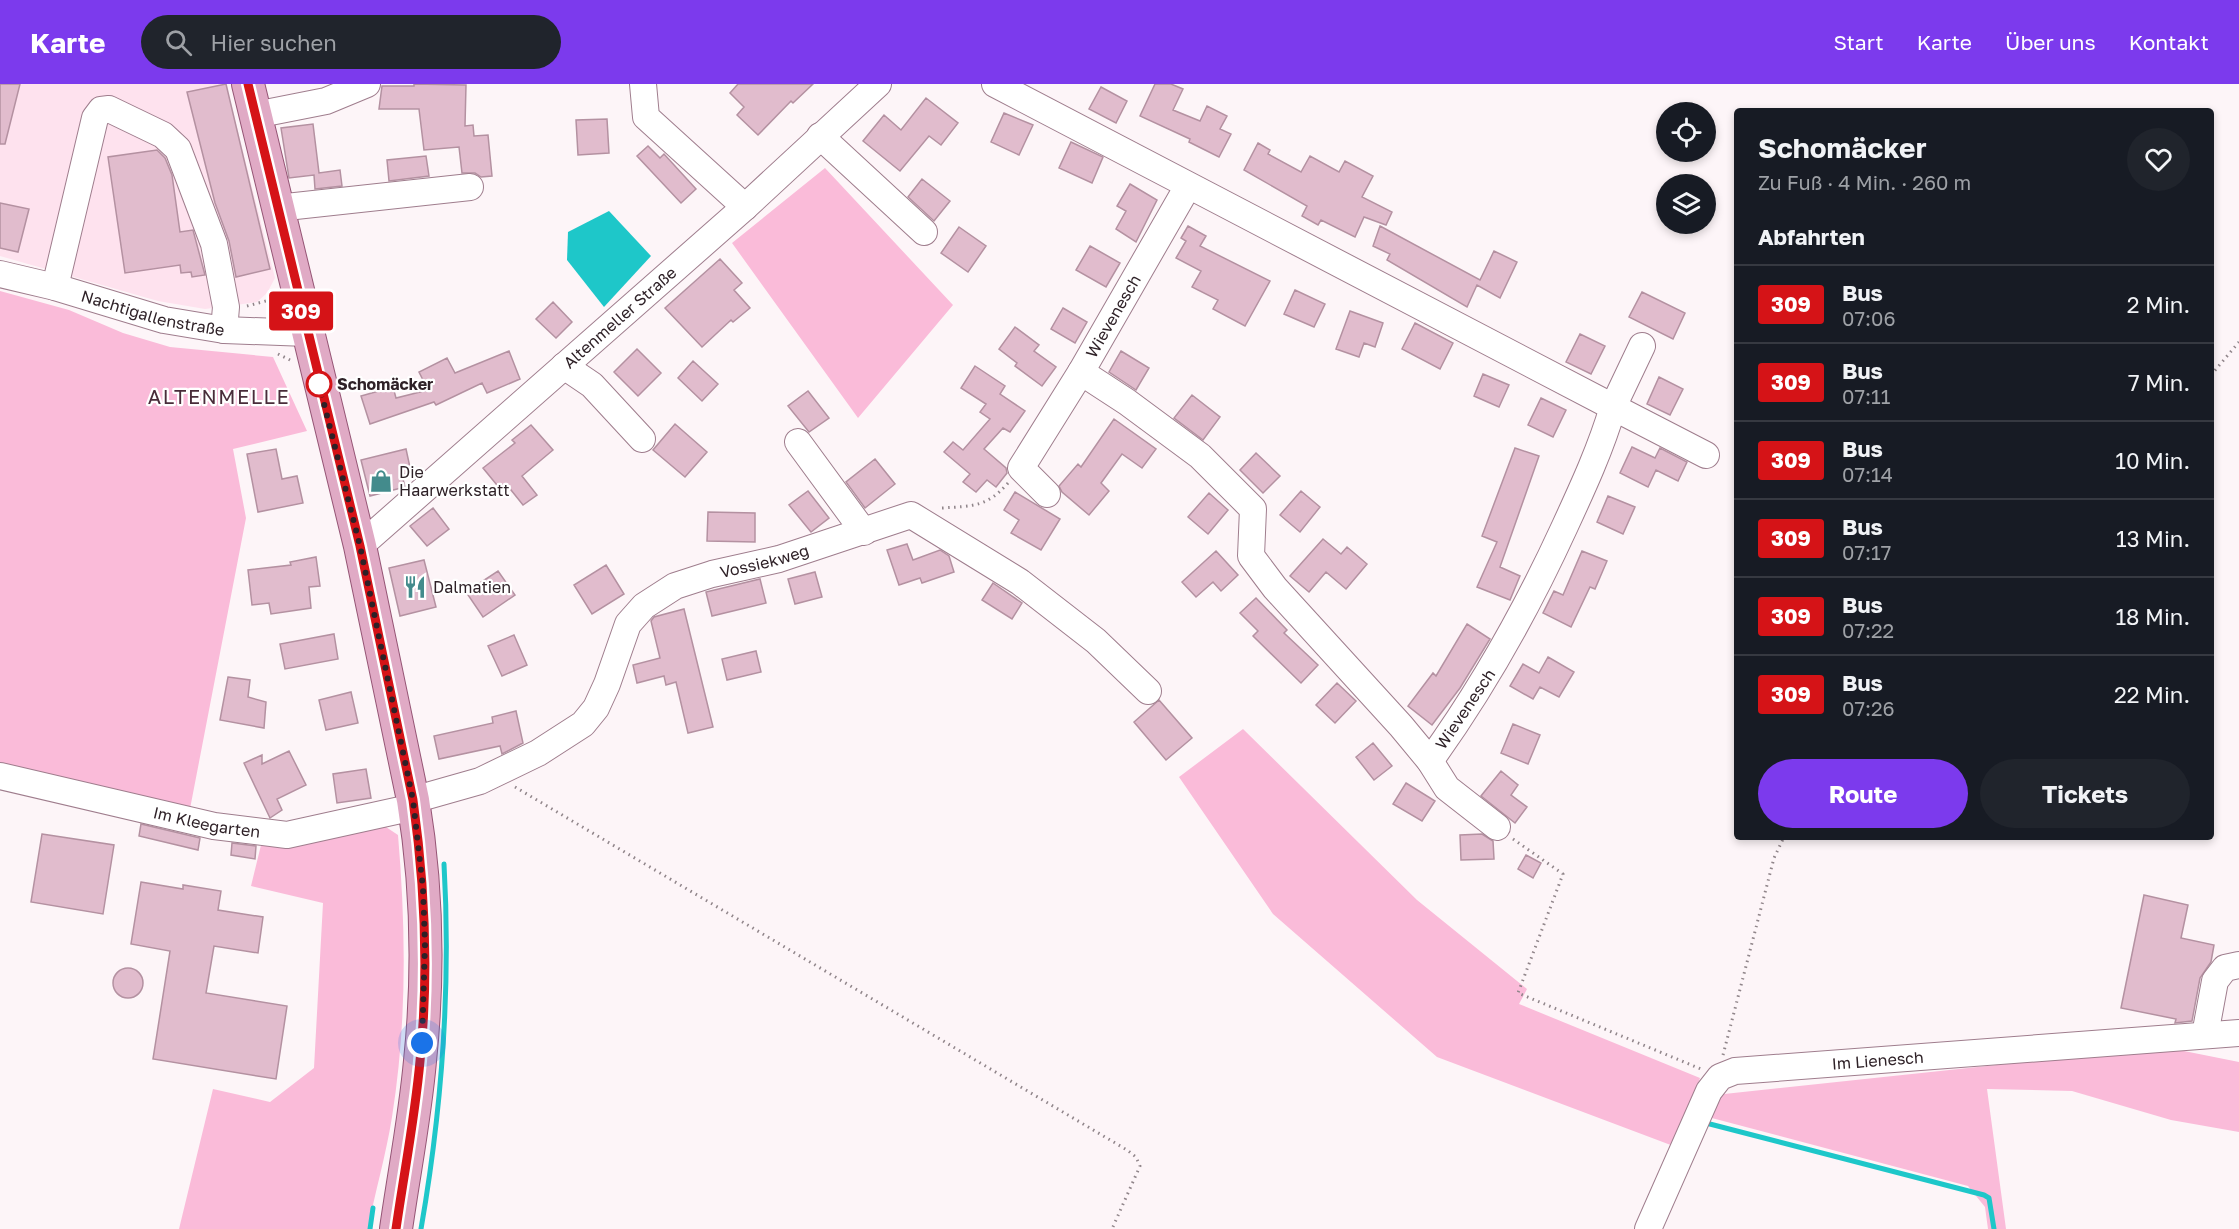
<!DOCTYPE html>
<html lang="de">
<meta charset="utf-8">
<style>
body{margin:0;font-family:"Golos Text",sans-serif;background:#20242c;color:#f1f3f6;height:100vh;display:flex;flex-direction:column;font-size:22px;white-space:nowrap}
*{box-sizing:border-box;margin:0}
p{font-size:20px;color:#9ea1a6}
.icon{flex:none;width:33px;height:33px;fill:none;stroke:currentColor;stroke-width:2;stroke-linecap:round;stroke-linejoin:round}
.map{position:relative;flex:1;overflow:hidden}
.drawer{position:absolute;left:1734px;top:24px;width:480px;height:732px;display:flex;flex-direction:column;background:#171b24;border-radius:6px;box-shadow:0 3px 9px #0003}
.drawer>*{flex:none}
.badge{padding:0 12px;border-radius:4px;font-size:21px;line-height:39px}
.controls{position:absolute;left:1656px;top:18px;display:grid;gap:12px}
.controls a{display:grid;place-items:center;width:60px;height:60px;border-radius:50%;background:#171b24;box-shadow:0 3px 9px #0003;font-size:30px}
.you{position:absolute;width:30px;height:30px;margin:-15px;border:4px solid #fff;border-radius:50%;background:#1a73e8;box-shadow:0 0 0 9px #1a73e833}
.map>.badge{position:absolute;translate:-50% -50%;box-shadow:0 0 0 3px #fff}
h2{padding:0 24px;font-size:22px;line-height:54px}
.round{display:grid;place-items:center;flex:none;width:63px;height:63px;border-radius:32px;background:#20242c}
.summary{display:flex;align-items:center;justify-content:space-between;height:102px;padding:0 24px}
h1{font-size:28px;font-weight:700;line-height:45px}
.button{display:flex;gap:12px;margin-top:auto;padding:12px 24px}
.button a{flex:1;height:69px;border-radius:36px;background:#7c3aed;color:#fff;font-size:24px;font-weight:700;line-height:69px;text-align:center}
.button a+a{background:#20242c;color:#f1f3f6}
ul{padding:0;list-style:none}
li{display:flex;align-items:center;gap:18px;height:78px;padding:0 24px;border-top:2px solid #363941}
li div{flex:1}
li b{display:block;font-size:22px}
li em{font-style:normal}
li .badge{min-width:66px;font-weight:700;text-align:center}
header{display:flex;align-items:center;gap:36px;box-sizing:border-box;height:84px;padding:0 30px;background:#7c3aed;color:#fff}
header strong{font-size:28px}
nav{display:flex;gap:33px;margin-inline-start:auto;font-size:21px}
.search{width:420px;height:54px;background:#20242c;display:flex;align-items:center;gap:15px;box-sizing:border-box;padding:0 21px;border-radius:33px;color:#9ea1a6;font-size:22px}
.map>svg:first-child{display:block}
.built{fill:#fee2ee}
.green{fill:#fabbd9}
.water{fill:#1ec7c9}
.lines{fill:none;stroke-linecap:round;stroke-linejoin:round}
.stream{stroke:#1ec7c9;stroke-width:5}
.building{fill:#e1bccd;stroke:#b491a1;stroke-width:1.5}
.minor-casing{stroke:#9f7d8d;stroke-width:28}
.major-casing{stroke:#955575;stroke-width:34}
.path{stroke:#90858a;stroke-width:3;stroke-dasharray:1.5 4.5;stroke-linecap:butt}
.minor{stroke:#fff;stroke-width:26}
.major{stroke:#e0aac5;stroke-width:32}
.line-casing{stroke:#fff;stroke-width:14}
.line{stroke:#d51317;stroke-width:9}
.walk{stroke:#2e2127;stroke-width:6;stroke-dasharray:0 10.8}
.stop-dot{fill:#fff;stroke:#d51317;stroke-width:3}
.labels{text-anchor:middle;stroke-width:4.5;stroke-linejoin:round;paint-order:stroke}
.street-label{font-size:16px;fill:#2e2127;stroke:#fff}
.stop-label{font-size:16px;font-weight:bold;fill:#2e2127;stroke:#fff;text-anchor:start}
.poi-label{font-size:16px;fill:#2e2127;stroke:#fff;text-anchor:start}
.quarter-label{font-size:20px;letter-spacing:1.5px;fill:#492c3a;stroke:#fff}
</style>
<header>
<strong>Karte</strong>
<div class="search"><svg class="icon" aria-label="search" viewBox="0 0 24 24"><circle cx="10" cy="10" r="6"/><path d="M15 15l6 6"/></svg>Hier suchen</div>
<nav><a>Start</a><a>Karte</a><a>Über uns</a><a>Kontakt</a></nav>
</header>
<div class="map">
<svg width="2239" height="1145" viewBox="0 0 2239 1145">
<rect width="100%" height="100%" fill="#fdf5f8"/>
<path class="built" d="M0 0H226L275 194 267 209 257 218 205 225 158 217 0 172Z"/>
<path class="green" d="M825 84 953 221 858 334 732 159Z
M0 207 69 226 123 249 170 263 273 273 307 347 233 365 246 434 189 730 0 685Z
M1243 645 1417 816 1527 905 1519 920 1700 994 1676 1063 1437 973 1273 830 1179 693Z
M377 737 398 751C406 846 407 939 392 1033 386 1071 375 1108 368 1145H179L213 1005 270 1018 314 984 323 819 251 802 262 757Z
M2164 963 2239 978V1048L2171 1036 2072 1007 1987 1005 2006 1145H1988L1985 1123 1968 1102 1708 1033 1715 1011Z"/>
<path class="water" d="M609 127 651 172 604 223 567 176 568 148Z"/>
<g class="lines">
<path class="stream" d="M1706 1039 1984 1111 1989 1114 1994 1145
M370 1145 373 1124
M421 1145C442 1024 451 902 444 780"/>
</g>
<path class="building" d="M0 0H20L5 60H0Z
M226 0 270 185 236 193 229 157 215 119 187 8Z
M414 0 466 1 465 42 473 41 474 52 488 51 492 92 481 93 475 89H462L459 63 424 66 419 25H379L382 2H414Z
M738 0H813L793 19 791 17 758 51 737 31 744 23 730 9Z
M1155 0H1171L1183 5 1173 26 1200 37 1207 22 1227 32 1220 45 1231 50 1219 73 1189 58 1190 55 1140 32Z
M1101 3 1127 17 1116 39 1089 25Z
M926 14 958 39 941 61 929 52 900 87 863 57 884 31 901 46Z
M1004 29 1033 41 1019 71 991 58Z
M607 35 609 69 578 71 576 36Z
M313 40 319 89 340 86 342 102 315 105 314 91 289 94 281 44Z
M1071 58 1103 73 1092 99 1059 84Z
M1258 59 1270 66 1268 70 1301 88 1310 72 1339 88 1345 77 1373 92 1362 113 1392 128 1386 141 1364 133 1355 153 1321 136 1318 141 1302 132 1307 122 1244 86Z
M648 62 660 74 664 70 696 105 681 119 637 72Z
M157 66 165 74 172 91 180 148 193 146 205 191 192 193 191 188 181 189 180 181 125 189 108 73Z
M426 72 429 92 389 97 387 76Z
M922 95 950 117 934 137 908 113Z
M1130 100 1157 116 1136 158 1116 145 1126 127 1117 122Z
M0 119 29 125 18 168 0 164Z
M1188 142 1206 152 1200 162 1270 197 1245 242 1213 225 1218 216 1192 203 1201 187 1176 174 1186 157 1181 154Z
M1380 142 1480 196 1494 167 1517 178 1500 214 1477 201 1467 223 1387 176 1390 170 1373 162Z
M959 143 986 162 968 188 941 169Z
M1090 162 1120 179 1106 203 1076 186Z
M720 175 742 199 734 206 750 224 733 238 731 236 702 263 665 224Z
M1295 206 1325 220 1314 243 1284 230Z
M1642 208 1685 229 1673 255 1629 233Z
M553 218 572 238 556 254 536 235Z
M1063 224 1087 238 1075 259 1051 245Z
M1350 227 1383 239 1375 263 1364 259 1359 273 1336 265Z
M1415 239 1453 259 1440 285 1402 265Z
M1015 243 1039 261 1034 267 1056 283 1042 302 1015 282 1017 279 999 265Z
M1580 250 1605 262 1591 290 1566 278Z
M637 265 661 289 638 312 614 288Z
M509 267 520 295 487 309 482 299 436 321 434 318 370 340 361 312 393 303 396 314 428 306 419 288 447 274 455 289Z
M1121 267 1149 284 1136 306 1109 288Z
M693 277 718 300 702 317 678 294Z
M975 282 1005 302 1000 310 1025 327 1010 348 1003 344 984 365 1006 384 1007 389 996 403 987 396 976 408 963 398 970 390 944 368 953 358 963 366 990 335 980 328 986 320 961 304Z
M1483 290 1509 301 1499 323 1474 312Z
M1659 293 1683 305 1670 331 1647 320Z
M808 307 829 334 809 348 788 322Z
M1192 311 1220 333 1203 356 1174 334Z
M1541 314 1566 326 1553 353 1528 341Z
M1114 335 1156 365 1142 384 1122 370 1101 399 1109 407 1089 431 1062 408 1059 402 1078 380 1081 383Z
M675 340 707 368 685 393 653 366Z
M531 341 553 366 522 392 537 411 523 421 507 401 501 406 483 384 515 359 512 356Z
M1632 363 1655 374 1660 364 1687 378 1678 397 1656 386 1648 403 1620 389Z
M1515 364 1539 372 1500 483 1520 492 1510 516 1477 503 1497 458 1482 452Z
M276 365 282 395 297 392 303 419 258 428 247 370Z
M406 365 411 388 402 391 405 403 370 412 361 376Z
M1256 369 1280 392 1263 409 1240 386Z
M875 375 895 400 865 424 846 398Z
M808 407 829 434 811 448 789 421Z
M1301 407 1320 423 1300 448 1280 431Z
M1015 408 1060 435 1041 466 1011 449 1019 436 1004 426Z
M1209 409 1228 426 1208 450 1188 433Z
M1608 412 1635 423 1623 450 1597 438Z
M433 424 449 445 427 462 410 442Z
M708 428 755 429V458L707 457Z
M1323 455 1341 470 1347 463 1367 480 1346 505 1326 488 1309 508 1290 492Z
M907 460 913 476 940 466 949 472 954 488 922 499 920 494 899 501 887 466Z
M1216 467 1238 491 1221 507 1213 498 1196 513 1182 498Z
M1582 467 1607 477 1595 505 1590 503 1571 543 1543 529 1554 507 1563 511Z
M316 473 320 502 309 503 311 524 271 530 269 519 252 521 248 486 291 481 290 478Z
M424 476 436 523 400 532 389 484Z
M606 481 624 510 592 530 574 501Z
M498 487 515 511 483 533 466 508Z
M815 488 822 513 795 520 788 495Z
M760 495 766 519 712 532 706 508Z
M993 499 1022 519 1012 535 982 516Z
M1256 514 1287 546 1284 549 1318 581 1301 599 1253 552 1258 547 1240 529Z
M684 525 713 643 688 649 676 598 666 601 664 592 637 599 633 581 660 574 651 537 654 533Z
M1467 540 1490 555 1460 604 1432 641 1408 622 1433 589 1436 592Z
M334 550 338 575 285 585 280 560Z
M514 551 527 581 502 592 488 562Z
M756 567 761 588 727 596 722 575Z
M1548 573 1574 588 1559 613 1540 603 1533 615 1510 602 1523 580 1539 589Z
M228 593 250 596 248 613 266 618 264 644 220 636Z
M1337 599 1356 617 1335 639 1316 621Z
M351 608 358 639 326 646 319 616Z
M1159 616 1192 654 1166 676 1134 638Z
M516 627 523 659 502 670 500 662 439 675 434 652 493 639 492 633Z
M1513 640 1540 651 1528 680 1501 669Z
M1373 659 1392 682 1374 696 1356 673Z
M289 667 306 701 277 715 282 726 270 734 244 679 262 671V680Z
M366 685 371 714 337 719 333 690Z
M1501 687 1518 701 1511 711 1527 723 1515 739 1481 712Z
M1406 699 1435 717 1422 737 1393 720Z
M141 740 200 754 198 766 139 752Z
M42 750 114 761 103 830 31 818Z
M1482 750 1493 757 1494 775 1461 776 1460 751Z
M232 759 256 762 255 775 231 771Z
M1526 771 1541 779 1533 794 1518 785Z
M141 798 183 805V801L221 807 218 826 263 833 258 869 214 862 206 909 287 922 276 995 153 975 170 867 131 860Z
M2144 811 2188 821 2181 854 2214 861 2211 878 2200 894 2192 937 2175 939 2176 935 2121 924Z
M113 899a15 15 0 1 1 30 0a15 15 0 1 1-30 0Z"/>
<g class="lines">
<g class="minor-casing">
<g id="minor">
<path d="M643 0 646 33 745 123"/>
<path d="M995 0 1613 323C1601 364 1583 403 1565 442 1527 525 1484 602 1430 677"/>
<path d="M255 31 326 17 367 0"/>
<path d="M820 52 924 148"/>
<path d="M1188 102 1081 288 1127 318 1200 372 1253 425 1251 472 1275 504 1401 642 1430 677 1447 704 1497 743"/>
<path d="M277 124 470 103"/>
<path id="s1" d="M0 190 55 203 164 236 224 246 307 249"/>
<path d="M55 203 95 34 101 26 109 25 163 51 178 65 214 160 226 223 224 246"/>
<path d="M1642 262 1613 323 1706 371"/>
<path d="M564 282 592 301 642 355"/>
<path d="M798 358 864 448"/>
<path d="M1047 410 1021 384 1081 288"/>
<path id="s2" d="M360 462 745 123 878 0"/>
<path id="s3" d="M0 692 214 742 287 751 414 723"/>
<path id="s4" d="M413 716 480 697 538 669 583 640 596 624 607 600 628 540 644 522 675 502 712 490 779 475 911 431 1020 498 1096 557 1148 607"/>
<path d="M2205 951 2215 897 2225 884 2239 881"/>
<path id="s5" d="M1648 1145 1709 1007 1720 993 1735 987 2239 949"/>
</g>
</g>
<g class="major-casing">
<path id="major" d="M248 0 360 462 413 716C427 801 429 890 420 977 415 1033 404 1089 396 1145"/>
</g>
<path class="path" d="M247 222 266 217 272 206
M278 270 290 276
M2211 291 2239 258
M942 424C973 422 987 423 1008 399
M515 703 1127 1066 1136 1073 1140 1082 1112 1145
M1513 755 1563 790 1518 909 1701 985
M1723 971 1774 774 1784 753"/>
<use href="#minor" class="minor"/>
<use href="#major" class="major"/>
</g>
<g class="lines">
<g class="line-casing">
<path id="line" d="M248 0 360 462 413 716C425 802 429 890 420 977 415 1033 404 1089 396 1145"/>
</g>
<use href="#line" class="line"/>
<path class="walk" d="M319 300 360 462 413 716 423 804 425 860 422 959"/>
</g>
<defs>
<g id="shop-bare" transform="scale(1.8)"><path d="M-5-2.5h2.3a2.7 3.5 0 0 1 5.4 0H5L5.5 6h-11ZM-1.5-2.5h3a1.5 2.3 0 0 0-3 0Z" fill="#438b8c" stroke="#fff" stroke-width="2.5" paint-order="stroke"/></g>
<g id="restaurant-bare" transform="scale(1.8)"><path d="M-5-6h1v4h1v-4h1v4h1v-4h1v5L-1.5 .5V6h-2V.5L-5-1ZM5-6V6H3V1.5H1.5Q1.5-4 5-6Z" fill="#438b8c" stroke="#fff" stroke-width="2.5" paint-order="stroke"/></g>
</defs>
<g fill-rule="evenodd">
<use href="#shop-bare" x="381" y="397"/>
<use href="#restaurant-bare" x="415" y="503"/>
</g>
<circle class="stop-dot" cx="319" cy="300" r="12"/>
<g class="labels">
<g class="street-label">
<text dy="6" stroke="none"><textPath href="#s1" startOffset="158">Nachtigallenstraße</textPath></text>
<text transform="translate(1113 232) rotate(-60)" y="6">Wievenesch</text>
<text dy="6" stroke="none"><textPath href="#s2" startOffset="346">Altenmeller Straße</textPath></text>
<text dy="6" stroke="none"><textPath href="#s4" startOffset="452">Vossiekweg</textPath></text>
<text transform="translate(1465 625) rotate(-56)" y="6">Wievenesch</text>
<text dy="6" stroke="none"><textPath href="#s3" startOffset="212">Im Kleegarten</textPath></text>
<text dy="6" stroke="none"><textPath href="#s5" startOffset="328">Im Lienesch</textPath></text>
</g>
<g class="stop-label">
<text x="337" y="306">Schomäcker</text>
</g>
<g class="poi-label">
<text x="399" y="394">Die<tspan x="399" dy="18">Haarwerkstatt</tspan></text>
<text x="433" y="509">Dalmatien</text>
</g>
<g class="quarter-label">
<text x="219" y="320">ALTENMELLE</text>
</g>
</g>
</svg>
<div class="controls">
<a><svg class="icon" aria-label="locate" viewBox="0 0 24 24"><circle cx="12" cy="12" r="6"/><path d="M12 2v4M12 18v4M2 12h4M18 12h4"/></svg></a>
<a><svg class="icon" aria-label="layers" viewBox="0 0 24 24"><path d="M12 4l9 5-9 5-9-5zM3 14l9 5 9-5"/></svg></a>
</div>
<div class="you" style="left:422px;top:959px"></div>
<b class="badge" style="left:301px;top:227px;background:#d51317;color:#fff">309</b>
<section class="drawer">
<div class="summary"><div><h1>Schomäcker</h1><p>Zu Fuß · 4 Min. · 260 m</p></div><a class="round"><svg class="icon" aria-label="heart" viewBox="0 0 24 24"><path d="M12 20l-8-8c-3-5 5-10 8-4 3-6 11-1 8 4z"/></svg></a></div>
<h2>Abfahrten</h2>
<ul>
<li><span class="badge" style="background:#d51317;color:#fff">309</span><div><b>Bus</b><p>07:06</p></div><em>2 Min.</em></li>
<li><span class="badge" style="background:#d51317;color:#fff">309</span><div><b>Bus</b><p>07:11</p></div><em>7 Min.</em></li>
<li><span class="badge" style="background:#d51317;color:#fff">309</span><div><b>Bus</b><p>07:14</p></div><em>10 Min.</em></li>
<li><span class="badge" style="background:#d51317;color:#fff">309</span><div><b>Bus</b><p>07:17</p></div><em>13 Min.</em></li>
<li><span class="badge" style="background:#d51317;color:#fff">309</span><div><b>Bus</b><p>07:22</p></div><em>18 Min.</em></li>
<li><span class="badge" style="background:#d51317;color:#fff">309</span><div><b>Bus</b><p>07:26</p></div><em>22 Min.</em></li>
</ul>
<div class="button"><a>Route</a><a>Tickets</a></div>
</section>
</div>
